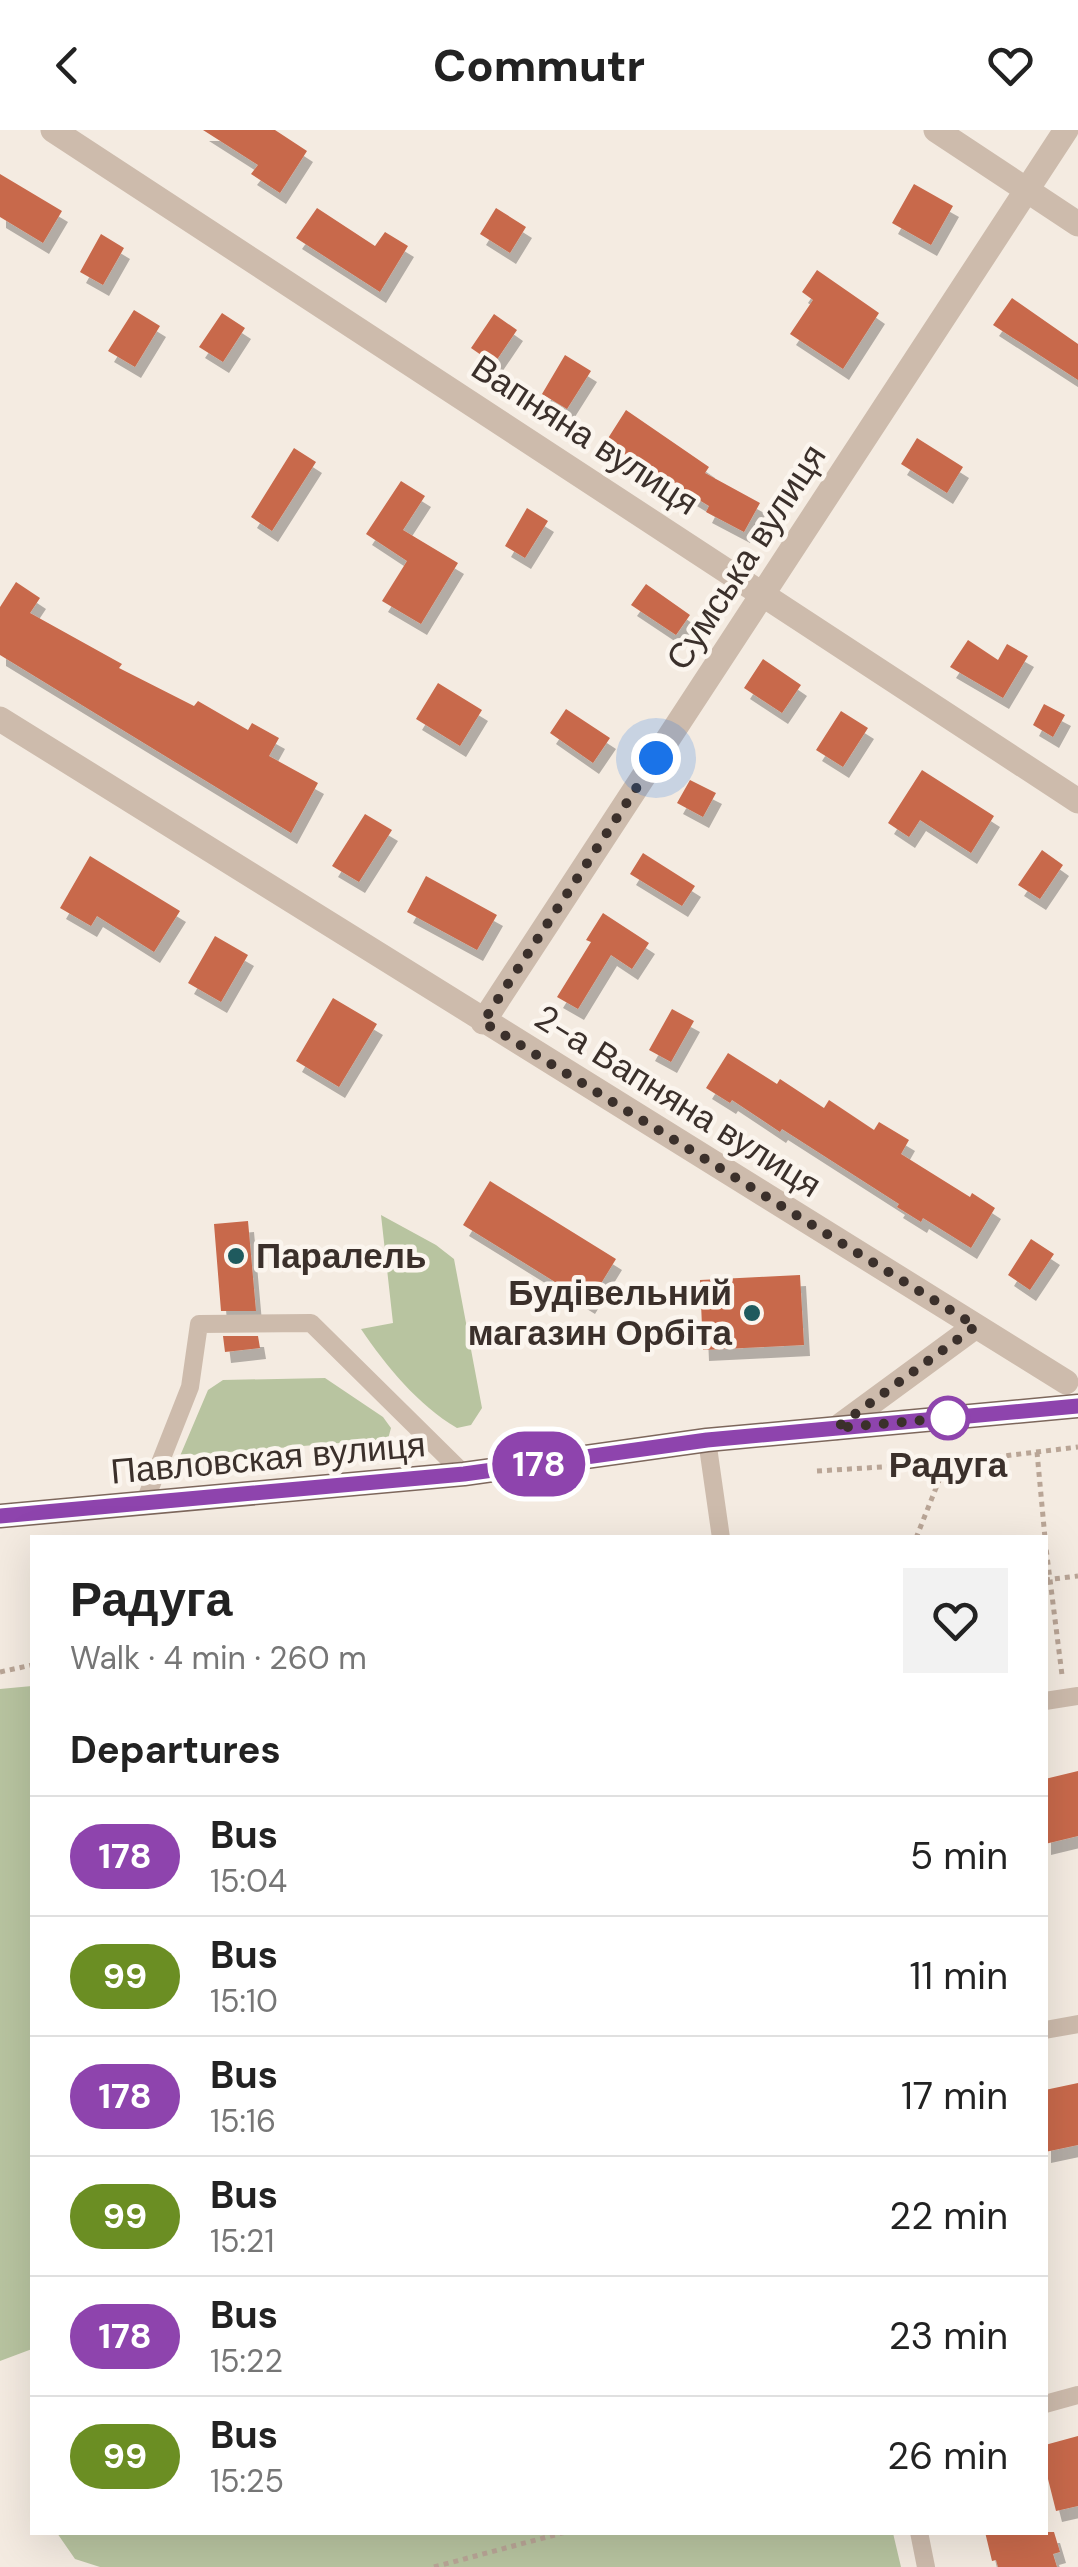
<!DOCTYPE html>
<meta charset="utf-8">
<style>
body{margin:0;font-family:"DM Sans",sans-serif;background:#f2f2f2;color:#222;height:100vh;display:flex;flex-direction:column;font-size:38px;white-space:nowrap}
*{box-sizing:border-box;margin:0}
p{font-size:32px;color:#767676}
.icon{flex:none;width:55px;height:55px;fill:none;stroke:currentColor;stroke-width:2;stroke-linecap:round;stroke-linejoin:round}
.map{position:relative;flex:1;overflow:hidden}
.side{position:absolute;left:30px;top:1405px;width:1018px;height:1000px;display:flex;flex-direction:column;background:#fff;border-radius:0px;box-shadow:0 10px 40px #0002}
.side>*{flex:none}
.badge{padding:0 20px;border-radius:32px;font-size:35px;line-height:65px}
.you{position:absolute;width:50px;height:50px;margin:-25px;border:8px solid #fff;border-radius:50%;background:#1a73e8;box-shadow:0 0 0 15px #1a73e833}
.map>.badge{position:absolute;translate:-50% -50%;box-shadow:0 0 0 5px #fff}
h2{padding:0 40px;font-size:38px;line-height:90px}
.round{display:grid;place-items:center;flex:none;width:105px;height:105px;border-radius:0px;background:#f2f2f2}
.head{display:flex;align-items:center;justify-content:space-between;height:170px;padding:0 40px}
h1{font-size:48px;font-weight:800;line-height:75px}
ul{padding:0;list-style:none}
li{display:flex;align-items:center;gap:30px;height:120px;padding:0 40px;border-top:2px solid #e0e0e0}
li div{flex:1}
li b{display:block;font-size:38px}
li em{font-style:normal}
li .badge{min-width:110px;font-weight:700;text-align:center}
header{display:flex;justify-content:space-between;align-items:center;height:130px;padding:0 40px;background:#fff;font-size:45px;font-weight:800}
.map>svg:first-child{display:block}
.green{fill:#b8c4a0}
.building{fill:#c8694b;filter:url(#shadow)}
.lines{fill:none;stroke-linecap:round;stroke-linejoin:round}
.path{stroke:#b9a596;stroke-width:5;stroke-dasharray:5 5;stroke-linecap:butt}
.service{stroke:#cdbbac;stroke-width:18}
.minor{stroke:#cdbbac;stroke-width:25}
.primary{stroke:#7d675c;stroke-width:25}
.line-casing{stroke:#fff;stroke-width:22}
.line{stroke:#8e44ad;stroke-width:15}
.walk{stroke:#3b302b;stroke-width:10;stroke-dasharray:0 18}
.poi-dot{fill:#1f5a5e;stroke:#fbf5ee;stroke-width:4}
.stop-dot{fill:#fff;stroke:#8e44ad;stroke-width:5}
.labels{text-anchor:middle;stroke-width:9;stroke-linejoin:round;paint-order:stroke}
.street-label{font-size:35px;fill:#3b302b;stroke:#fbf5ee}
.poi-label{font-size:35px;font-weight:bold;fill:#3b302b;stroke:#fbf5ee;text-anchor:start}
.stop-label{font-size:35px;font-weight:bold;fill:#3b302b;stroke:#fbf5ee}
</style>
<header><svg class="icon" aria-label="back" viewBox="0 0 24 24"><path d="M15 5l-7 7 7 7"/></svg>Commutr<svg class="icon" aria-label="heart" viewBox="0 0 24 24"><path d="M12 20l-8-8c-3-5 5-10 8-4 3-6 11-1 8 4z"/></svg></header>
<div class="map">
<svg width="1078" height="2437" viewBox="0 0 1078 2437">
<defs>
<filter id="shadow"><feDropShadow dx="6" dy="11" stdDeviation="0" flood-color="#0004"/></filter>
</defs>
<rect width="100%" height="100%" fill="#f4ebe1"/>
<path class="green" d="M381 1085 436 1115 454 1129 482 1278 471 1295 457 1298C418 1275 386 1236 361 1199L393 1193Z
M325 1248 383 1287 391 1298 388 1309 180 1326 208 1260 223 1250Z
M32 1556V2219L0 2231V1559Z
M893 2403 901 2437H100L75 2429 57 2403Z"/>
<path class="building" d="M203 0H275L307 21 280 63 251 44 258 35Z
M0 44 62 81 43 113 0 87Z
M914 54 953 76 931 115 892 93Z
M317 78 375 116 385 102 408 116 380 162 296 108Z
M496 78 526 97 510 123 480 104Z
M101 104 124 118 103 155 80 142Z
M817 140 879 183 843 239 790 204 813 170 802 162Z
M1012 168 1078 214V250L993 195Z
M134 180 160 196 135 237 108 221Z
M222 183 245 198 223 232 199 217Z
M494 184 517 200 494 234 471 218Z
M565 225 591 241 567 279 542 264Z
M626 280 709 337 705 343 760 373 744 402 706 382 709 376 605 313Z
M917 308 963 337 947 363 901 334Z
M294 318 316 332 272 401 251 387Z
M401 351 425 366 403 400 458 433 421 494 382 471 407 431 366 404Z
M527 378 548 391 525 428 505 416Z
M16 452 40 468 30 483 122 534 119 538 194 576 198 571 248 600 252 593 279 608 269 626 318 653 291 703 0 525V477Z
M646 454 690 485 676 505 631 475Z
M968 510 998 530 1007 514 1028 526 1003 568 950 537Z
M763 529 801 555 782 583 744 558Z
M438 553 482 580 460 616 416 589Z
M1044 574 1065 585 1053 607 1033 595Z
M566 579 610 608 593 633 550 603Z
M841 581 868 598 843 637 816 620Z
M922 640 994 686 971 723 920 690 909 707 888 693Z
M690 650 716 663 703 687 677 673Z
M365 684 392 700 359 752 332 736Z
M1042 720 1063 735 1040 769 1018 755Z
M643 723 695 756 682 776 630 744Z
M90 726 180 781 154 822 97 786 91 796 60 778Z
M426 746 497 785 477 820 407 782Z
M603 783 649 813 632 839 611 825 578 879 557 867 591 812 586 810Z
M215 806 248 825 221 872 188 853Z
M333 868 377 894 339 957 296 931Z
M672 879 694 891 671 932 649 920Z
M728 923 777 954 780 949 824 978 829 970 874 1000 879 992 909 1010 901 1024 970 1067 972 1063 995 1078 971 1118 923 1088 921 1092 897 1077 899 1074 782 999 780 1002 732 970 730 973 706 958Z
M490 1051 616 1129 589 1173 463 1095Z
M248 1091 256 1181H221L214 1094Z
M1031 1109 1054 1124 1030 1160 1008 1145Z
M800 1145 804 1215 703 1220 700 1150Z
M223 1206H258L260 1218 225 1222Z
M1078 1641V1706L1045 1714V1649Z
M1078 1953V2015L1045 2022V1960Z
M1078 2306V2376L1056 2381 1045 2337V2315Z
M985 2402H1054L1060 2422 1053 2424 1057 2437H998L996 2430 992 2431Z"/>
<g class="lines">
<path class="path" d="M1037 1322 1045 1408
M817 1341 946 1333 1078 1317
M916 1408 946 1333
M1045 1410 1062 1545
M1045 1450 1078 1446
M0 1542 32 1535
M434 2437 566 2402"/>
<path class="service" d="M707 1310 721 1408
M143 1376 190 1257 199 1194 311 1193 464 1344
M1045 1571 1078 1566
M1045 1900 1078 1894
M1045 2274 1078 2265
M919 2402 926 2437"/>
<path class="minor" d="M53 0 1078 671
M936 0 1078 94
M0 589 1066 1252
M483 892 1066 0
M837 1298 976 1196"/>
<path class="primary" d="M0 1386 464 1344 707 1310 1078 1276"/>
</g>
<g class="lines">
<g class="line-casing">
<path id="line" d="M0 1386 464 1344 707 1310 1078 1276"/>
</g>
<use href="#line" class="line"/>
<path class="walk" d="M656 628 483 892 976 1196 836 1298 948 1288"/>
</g>
<g class="poi-dot">
<circle cx="236" cy="1126" r="10"/>
<circle cx="752" cy="1183" r="10"/>
</g>
<circle class="stop-dot" cx="948" cy="1288" r="20"/>
<g class="labels">
<g class="street-label">
<text transform="translate(585 305) rotate(33)" y="12">Вапняна вулиця</text>
<text transform="translate(746 427) rotate(-57)" y="12">Сумська вулиця</text>
<text transform="translate(678 971) rotate(32)" y="12">2-а Вапняна вулиця</text>
<text transform="translate(268 1328) rotate(-5)" y="12">Павловская вулиця</text>
</g>
<g class="poi-label">
<text x="256" y="1138">Паралель</text>
<text x="732" y="1175" text-anchor="end">Будівельний<tspan x="732" dy="40">магазин Орбіта</tspan></text>
</g>
<g class="stop-label">
<text x="948" y="1347">Радуга</text>
</g>
</g>
</svg>
<div class="you" style="left:656px;top:628px"></div>
<b class="badge" style="left:539px;top:1334px;background:#8e44ad;color:#fff">178</b>
<section class="side">
<div class="head"><div><h1>Радуга</h1><p>Walk · 4 min · 260 m</p></div><a class="round"><svg class="icon" aria-label="heart" viewBox="0 0 24 24"><path d="M12 20l-8-8c-3-5 5-10 8-4 3-6 11-1 8 4z"/></svg></a></div>
<h2>Departures</h2>
<ul>
<li><span class="badge" style="background:#8e44ad;color:#fff">178</span><div><b>Bus</b><p>15:04</p></div><em>5 min</em></li>
<li><span class="badge" style="background:#6b8e23;color:#fff">99</span><div><b>Bus</b><p>15:10</p></div><em>11 min</em></li>
<li><span class="badge" style="background:#8e44ad;color:#fff">178</span><div><b>Bus</b><p>15:16</p></div><em>17 min</em></li>
<li><span class="badge" style="background:#6b8e23;color:#fff">99</span><div><b>Bus</b><p>15:21</p></div><em>22 min</em></li>
<li><span class="badge" style="background:#8e44ad;color:#fff">178</span><div><b>Bus</b><p>15:22</p></div><em>23 min</em></li>
<li><span class="badge" style="background:#6b8e23;color:#fff">99</span><div><b>Bus</b><p>15:25</p></div><em>26 min</em></li>
</ul>
</section>
</div>
